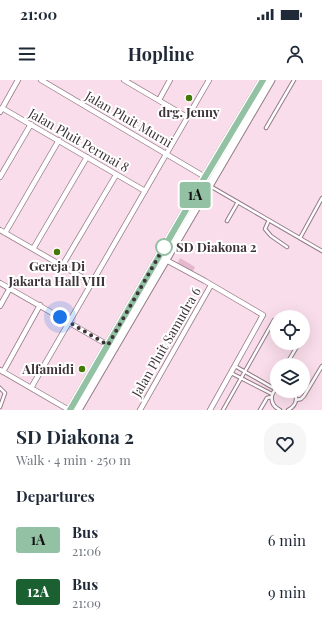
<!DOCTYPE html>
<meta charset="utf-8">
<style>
body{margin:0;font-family:"Playfair Display",serif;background:#f6f6f7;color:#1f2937;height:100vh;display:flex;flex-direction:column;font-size:15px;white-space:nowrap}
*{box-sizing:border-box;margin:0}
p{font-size:13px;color:#747a83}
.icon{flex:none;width:22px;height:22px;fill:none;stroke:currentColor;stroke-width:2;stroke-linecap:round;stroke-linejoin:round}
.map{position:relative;height:330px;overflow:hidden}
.side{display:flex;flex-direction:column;background:#fff;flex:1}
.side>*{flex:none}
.badge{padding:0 8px;border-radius:3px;font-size:14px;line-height:26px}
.buttons{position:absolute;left:270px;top:230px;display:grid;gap:8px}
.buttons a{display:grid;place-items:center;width:40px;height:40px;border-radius:50%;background:#fff;box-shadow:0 4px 16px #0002;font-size:20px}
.you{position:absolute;width:20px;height:20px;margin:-10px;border:3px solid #fff;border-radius:50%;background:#1a73e8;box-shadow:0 0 0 6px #1a73e833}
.map>.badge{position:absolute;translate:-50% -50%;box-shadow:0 0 0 2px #fff}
h2{padding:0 16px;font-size:15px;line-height:36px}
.round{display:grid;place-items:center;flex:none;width:42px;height:42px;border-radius:16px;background:#f6f6f7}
.overview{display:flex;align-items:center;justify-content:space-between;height:68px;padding:0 16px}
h1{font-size:19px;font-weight:700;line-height:30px}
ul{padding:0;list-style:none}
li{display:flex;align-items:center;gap:12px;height:52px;padding:0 16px}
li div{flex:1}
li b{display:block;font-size:15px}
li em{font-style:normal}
li .badge{min-width:44px;font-weight:700;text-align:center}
.status{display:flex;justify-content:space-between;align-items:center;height:28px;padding:0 20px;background:#fff;direction:ltr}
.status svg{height:11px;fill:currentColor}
header{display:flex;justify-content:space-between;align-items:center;height:52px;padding:0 16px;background:#fff;font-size:18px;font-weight:700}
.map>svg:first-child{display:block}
.green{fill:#e5b8ce}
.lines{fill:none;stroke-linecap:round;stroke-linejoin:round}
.lane-casing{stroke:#947c87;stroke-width:4.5}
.street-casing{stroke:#947c87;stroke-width:6}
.secondary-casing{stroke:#947c87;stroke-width:9}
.lane{stroke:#fff;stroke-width:2.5}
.street{stroke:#fff;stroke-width:4.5}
.secondary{stroke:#fff;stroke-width:7}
.line-casing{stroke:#fff;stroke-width:9}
.line{stroke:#93c1a4;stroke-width:6}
.walk{stroke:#3e3338;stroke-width:4;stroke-dasharray:0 7.2}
.poi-dot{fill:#457906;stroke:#fff;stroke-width:1.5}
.stop-dot{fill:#fff;stroke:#93c1a4;stroke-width:2}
.labels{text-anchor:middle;stroke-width:4;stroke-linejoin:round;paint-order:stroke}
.poi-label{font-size:13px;font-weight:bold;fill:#3e3338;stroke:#fff}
.street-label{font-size:13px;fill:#3e3338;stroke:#fff}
.stop-label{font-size:13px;font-weight:bold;fill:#3e3338;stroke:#fff;text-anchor:start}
</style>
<div class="status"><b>21:00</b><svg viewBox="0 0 49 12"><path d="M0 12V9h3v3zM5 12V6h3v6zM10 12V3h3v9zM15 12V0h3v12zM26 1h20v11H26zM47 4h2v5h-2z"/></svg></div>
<header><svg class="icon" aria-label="menu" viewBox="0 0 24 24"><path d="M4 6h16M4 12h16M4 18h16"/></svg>Hopline<svg class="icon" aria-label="person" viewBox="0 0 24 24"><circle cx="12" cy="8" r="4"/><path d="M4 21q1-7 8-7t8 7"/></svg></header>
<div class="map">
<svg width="322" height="330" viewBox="0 0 322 330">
<rect width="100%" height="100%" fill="#f9ddea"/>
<path class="green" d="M180 178 195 187 192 194 177 185Z"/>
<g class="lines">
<g class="lane-casing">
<path id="lane" d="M266 48 294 0
M210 106 322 171
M269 140 265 149 271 156 287 167
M227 141 238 122
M300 158 322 118
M303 255 305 252
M286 285 299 263
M235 286 275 309
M231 293 272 314
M277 301V304
M0 308 5 313 0 327
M277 308C269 315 270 325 280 330
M296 320 301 319 304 316 322 286
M223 330 274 240
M260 330 267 318 271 317
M288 330C296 326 298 319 294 311"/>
</g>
<g class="street-casing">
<path id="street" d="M41 0 205 97
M124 0 187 37
M159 20 170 0
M2 28 145 111
M0 32 18 0
M0 97 31 44
M0 150 92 203
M5 153 59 60
M33 169 87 77
M166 180 205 201 263 235 210 330
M62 186 116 95
M0 203 108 265
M0 226 10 208
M0 290 69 330
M3 292 40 225
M31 308 209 0
M140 330 211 205"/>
</g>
<g class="secondary-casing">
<path id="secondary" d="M70 330 205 97 263 0
M78 330 271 0"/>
</g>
<use href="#lane" class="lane"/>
<use href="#street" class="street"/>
<use href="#secondary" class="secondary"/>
</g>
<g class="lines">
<g class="line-casing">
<path id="line" d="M70 330 205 97 263 0"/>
</g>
<use href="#line" class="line"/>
<path class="walk" d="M60 237 108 265 164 167"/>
</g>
<g class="poi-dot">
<circle cx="189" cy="18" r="4"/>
<circle cx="57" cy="172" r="4"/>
<circle cx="82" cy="289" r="4"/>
</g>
<circle class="stop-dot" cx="164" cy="167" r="8"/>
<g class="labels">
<g class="poi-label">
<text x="189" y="37">drg. Jenny</text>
<text x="57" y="191">Gereja Di<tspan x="57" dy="15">Jakarta Hall VIII</tspan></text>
<text x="74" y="294" text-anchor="end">Alfamidi</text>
</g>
<g class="street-label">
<text transform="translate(129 39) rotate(30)" y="5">Jalan Pluit Murni</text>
<text transform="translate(79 60) rotate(30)" y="5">Jalan Pluit Permai 8</text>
<text transform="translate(166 262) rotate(-60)" y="5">Jalan Pluit Samudra 6</text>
</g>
<g class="stop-label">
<text x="176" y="172">SD Diakona 2</text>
</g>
</g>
</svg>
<div class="buttons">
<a><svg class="icon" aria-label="locate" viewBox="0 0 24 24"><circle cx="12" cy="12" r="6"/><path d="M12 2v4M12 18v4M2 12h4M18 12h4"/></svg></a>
<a><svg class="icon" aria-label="layers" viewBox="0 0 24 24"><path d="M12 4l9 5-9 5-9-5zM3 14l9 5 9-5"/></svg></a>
</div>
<div class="you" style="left:60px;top:237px"></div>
<b class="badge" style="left:195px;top:115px;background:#93c1a4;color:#111">1A</b>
</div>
<section class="side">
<div class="overview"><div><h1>SD Diakona 2</h1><p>Walk · 4 min · 250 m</p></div><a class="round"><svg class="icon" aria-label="heart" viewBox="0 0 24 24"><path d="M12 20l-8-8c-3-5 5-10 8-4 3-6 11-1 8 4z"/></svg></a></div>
<h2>Departures</h2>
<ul>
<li><span class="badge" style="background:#93c1a4;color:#111">1A</span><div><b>Bus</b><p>21:06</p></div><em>6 min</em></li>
<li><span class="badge" style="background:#1b6031;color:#fff">12A</span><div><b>Bus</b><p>21:09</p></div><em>9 min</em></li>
</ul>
</section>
